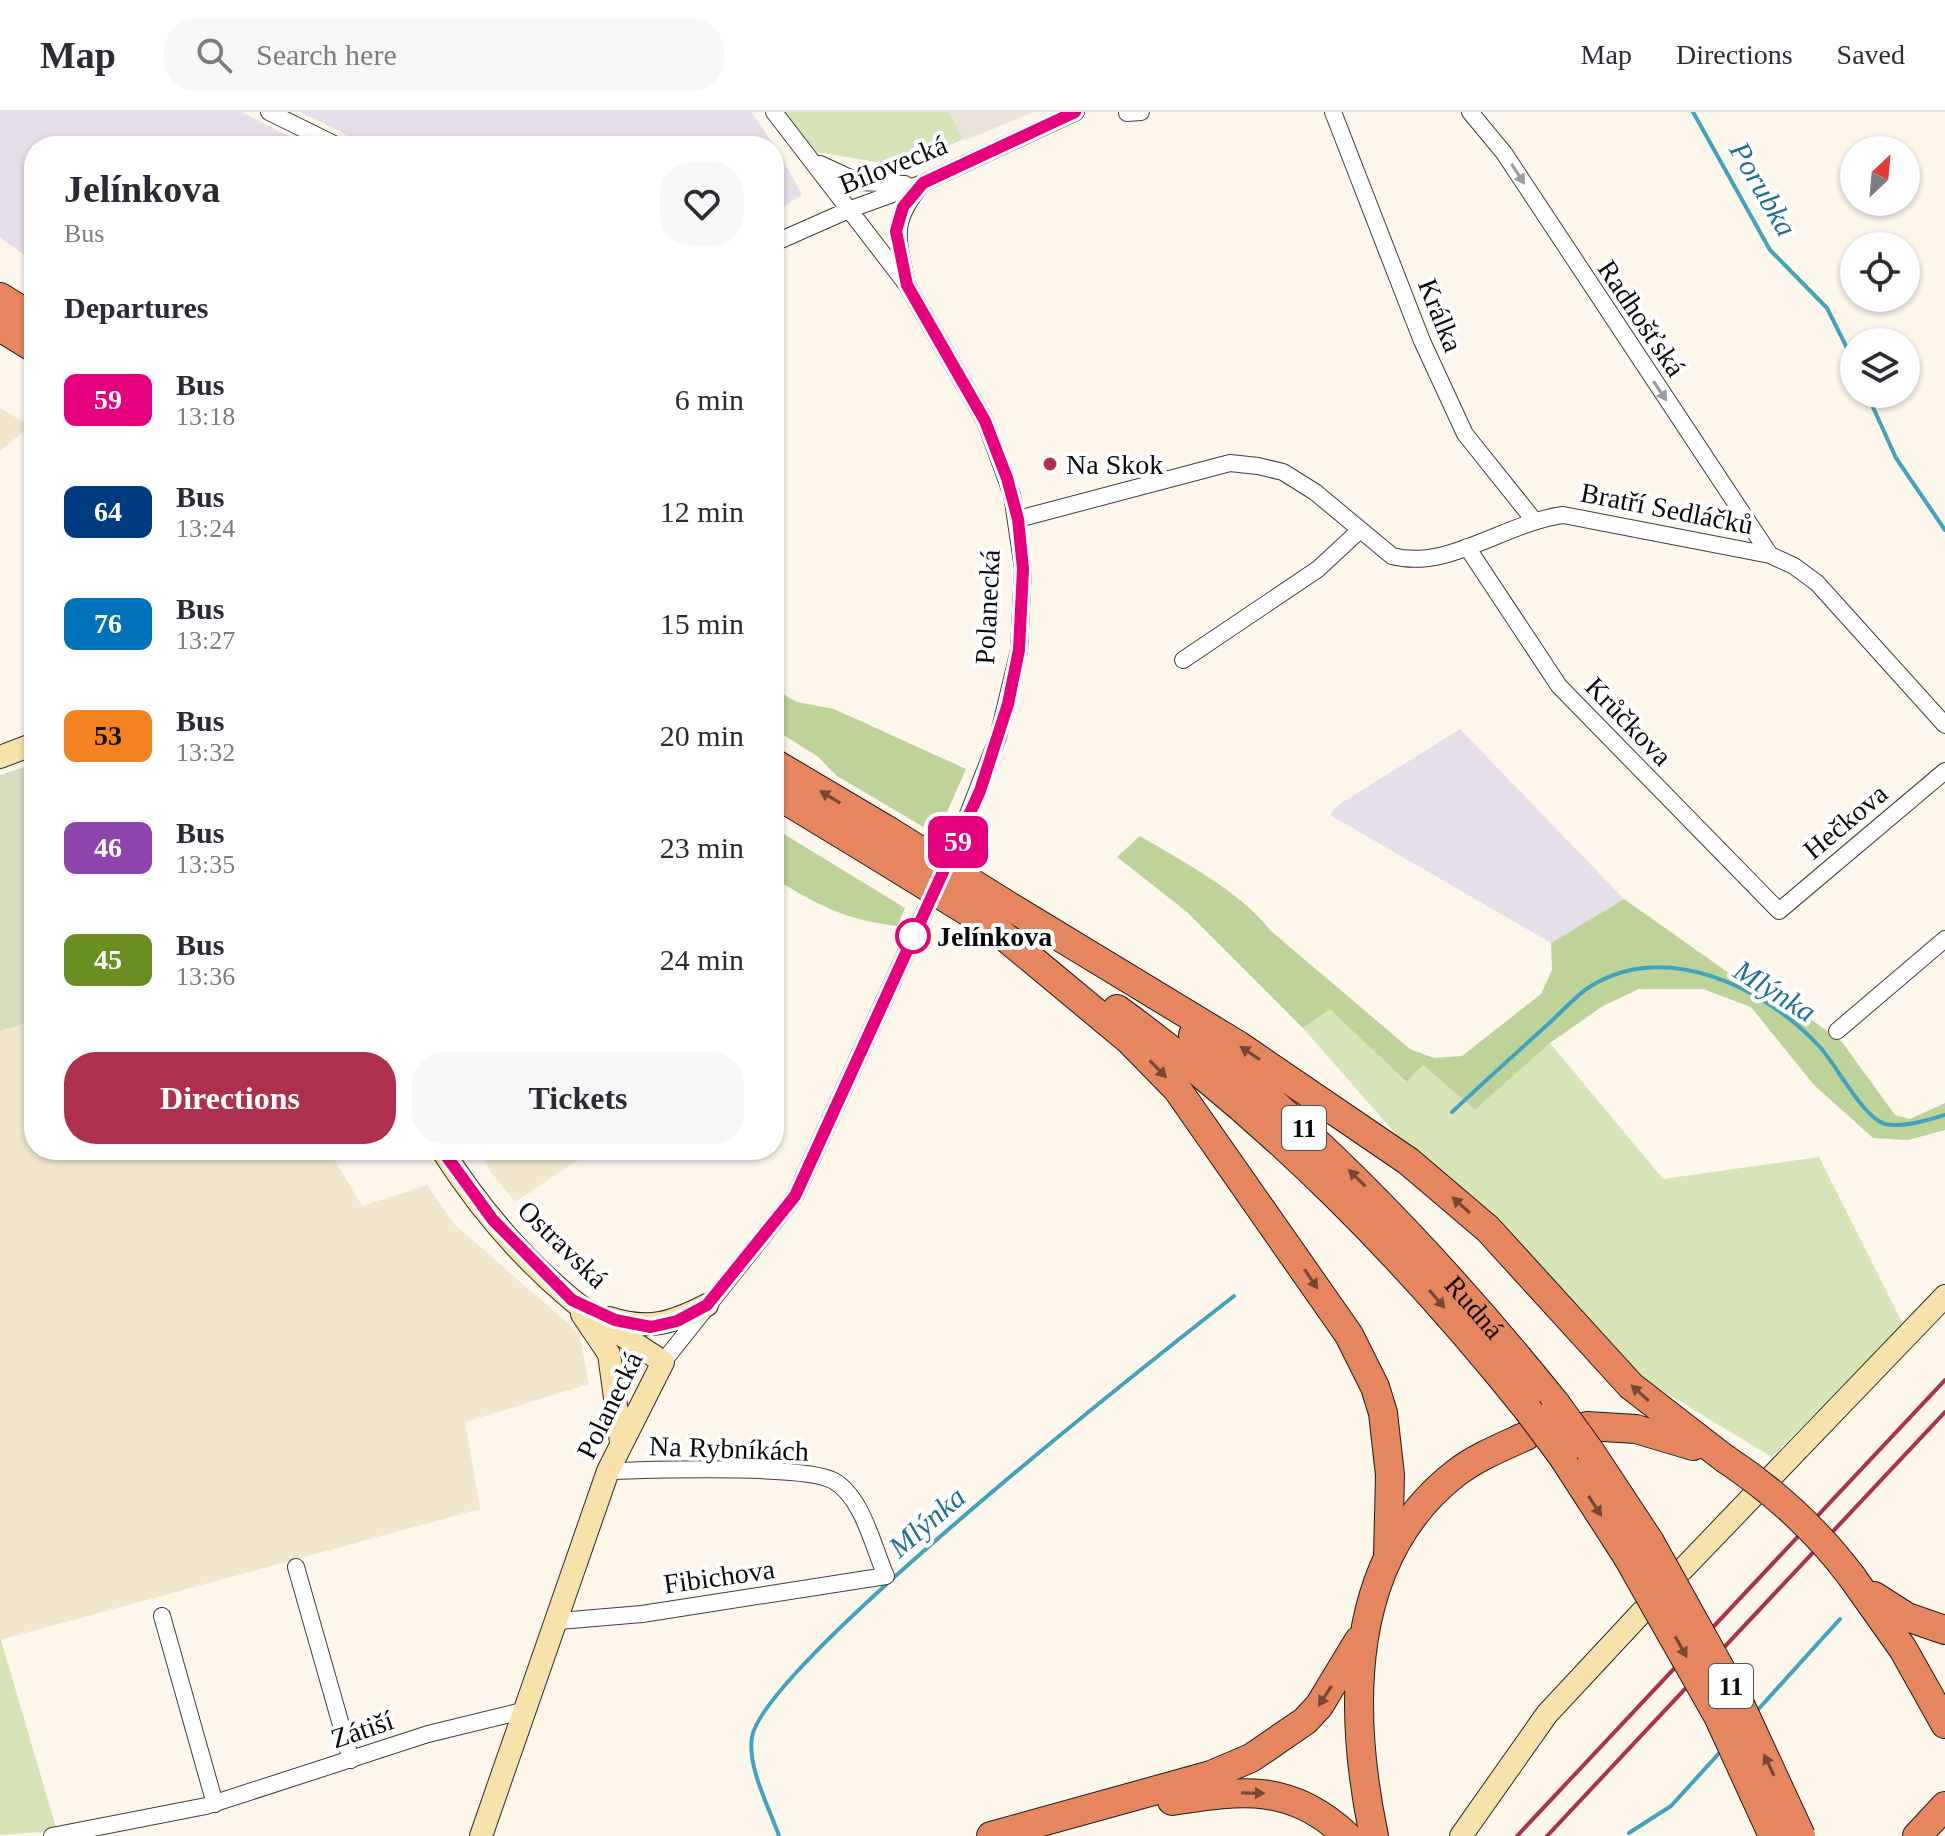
<!DOCTYPE html>
<meta charset="utf-8">
<style>
body{margin:0;font-family:"Times New Roman",serif;background:#f7f7f7;color:#2b2b33;height:100vh;display:flex;flex-direction:column;font-size:30px;white-space:nowrap}
*{box-sizing:border-box;margin:0}
p{font-size:26px;color:#7c7c81}
.icon{flex:none;width:44px;height:44px;fill:none;stroke:currentColor;stroke-width:2;stroke-linecap:round;stroke-linejoin:round}
.map{position:relative;flex:1;overflow:hidden}
.details{position:absolute;left:24px;top:24px;width:760px;height:1024px;display:flex;flex-direction:column;background:#fff;border-radius:32px;box-shadow:0 2px 6px #0004}
.details>*{flex:none}
.badge{padding:0 16px;border-radius:12px;font-size:28px;line-height:52px}
.needle{width:52px;rotate:26deg}
.controls{position:absolute;left:1840px;top:24px;display:grid;gap:16px}
.controls a{display:grid;place-items:center;width:80px;height:80px;border-radius:50%;background:#fff;box-shadow:0 2px 6px #0004;font-size:40px}
.map>.badge{position:absolute;translate:-50% -50%;box-shadow:0 0 0 4px #fff}
h2{padding:0 40px;font-size:30px;line-height:72px}
.round{display:grid;place-items:center;flex:none;width:84px;height:84px;border-radius:32px;background:#f7f7f7}
.overview{display:flex;align-items:center;justify-content:space-between;height:136px;padding:0 40px}
h1{font-size:38px;font-weight:800;line-height:60px}
.button{display:flex;gap:16px;margin-top:auto;padding:16px 40px}
.button a{flex:1;height:92px;border-radius:32px;background:#ad314c;color:#fff;font-size:32px;font-weight:800;line-height:92px;text-align:center}
.button a+a{background:#f7f7f7;color:#2b2b33}
ul{padding:0;list-style:none}
li{display:flex;align-items:center;gap:24px;height:112px;padding:0 40px}
li div{flex:1}
li b{display:block;font-size:30px}
li em{font-style:normal}
li .badge{min-width:88px;font-weight:700;text-align:center}
header{display:flex;align-items:center;gap:48px;box-sizing:border-box;height:112px;padding:0 40px;background:#fff;border-bottom:2px solid #e1e1e2}
header strong{font-size:38px}
nav{display:flex;gap:44px;margin-inline-start:auto;font-size:28px}
.search{width:560px;height:72px;background:#f7f7f7;display:flex;align-items:center;gap:20px;box-sizing:border-box;padding:0 28px;border-radius:32px;color:#7c7c81;font-size:30px}
.map>svg:first-child{display:block}
.industrial{fill:#e6dfe9}
.farmland{fill:#f0e7cd}
.green{fill:#d6e4b8}
.forest{fill:#bdd399}
.cemetery{fill:#d7dcbf}
.plaza{fill:#ebe4db}
.lines{fill:none;stroke-linecap:round;stroke-linejoin:round}
.stream{stroke:#42a3bf;stroke-width:4}
.street-casing{stroke:#3e3e3e;stroke-width:18}
.secondary-casing{stroke:#2d2d2d;stroke-width:24}
.highway-casing{stroke:#1c1c1c;stroke-width:30}
.street{stroke:#fff;stroke-width:16}
.secondary{stroke:#f7e2ab;stroke-width:22}
.highway{stroke:#e6865f;stroke-width:28}
.rail{stroke:#ad314c;stroke-width:4}
.highway-bridge-casing{stroke:#1c1c1c;stroke-width:30;stroke-linecap:butt}
.highway-bridge{stroke:#e6865f;stroke-width:28}
.oneway{fill:#9d9d9d}
.oneway2{fill:#784835}
.line-casing{stroke:#fff;stroke-width:18}
.line{stroke:#e6007e;stroke-width:12}
.poi-dot{fill:#ad314c;stroke:#fff;stroke-width:3}
.stop-dot{fill:#fff;stroke:#e6007e;stroke-width:4}
.labels{text-anchor:middle;stroke-width:8;stroke-linejoin:round;paint-order:stroke}
.shield{fill:#fff;stroke:#545454;stroke-width:2}
.shield-label{font-size:26px;font-weight:bold;fill:#0b0b0b}
.street-label{font-size:28px;fill:#0b0b0b;stroke:#fff}
.poi-label{font-size:28px;fill:#0b0b0b;stroke:#fff;text-anchor:start}
.stop-label{font-size:28px;font-weight:bold;fill:#0b0b0b;stroke:#fff;text-anchor:start}
.water-label{font-size:30px;font-style:italic;fill:#217290;stroke:#fff}
</style>
<header>
<strong>Map</strong>
<div class="search"><svg class="icon" aria-label="search" viewBox="0 0 24 24"><circle cx="10" cy="10" r="6"/><path d="M15 15l6 6"/></svg>Search here</div>
<nav><a>Map</a><a>Directions</a><a>Saved</a></nav>
</header>
<div class="map">
<svg width="1945" height="1724" viewBox="0 0 1945 1724">
<rect width="100%" height="100%" fill="#fdf6ea"/>
<path class="industrial" d="M0 0H241L308 34H34V149L0 126Z
M300 0H751L779 40 802 83 774 100V34H369Z
M1460 617 1624 787 1551 831 1330 703 1338 693Z"/>
<path class="farmland" d="M0 296 30 314 0 339Z
M34 909V1038H329L362 1094 427 1073 454 1112 579 1221 589 1272 465 1310 480 1397 0 1528V919Z
M480 1038H593L515 1090 490 1059Z"/>
<path class="green" d="M784 0H1028L900 54 817 40Z
M1330 896 1405 970 1423 953 1475 998 1550 931 1663 1067 1819 1045 1903 1212 1772 1345 1639 1265 1570 1192 1492 1100 1400 1027 1303 916Z
M0 1528H1L57 1719 0 1723Z"/>
<path class="forest" d="M774 577 797 590 834 597 966 657 937 723 837 664 817 644 774 617Z
M774 716 905 796 897 814C846 808 817 793 774 766Z
M1140 724C1183 750 1239 778 1271 819L1410 937 1434 946 1462 944 1541 882 1552 858 1551 831 1624 787 1726 859 1786 889 1842 930 1895 1003 1910 1007 1945 991V1018L1908 1028 1873 1026 1814 973 1751 895 1703 877H1639L1603 894 1550 931 1475 998 1423 953 1406 970 1330 897 1303 916 1187 800 1117 745Z"/>
<path class="cemetery" d="M34 652V909L0 919V663Z"/>
<path class="plaza" d="M949 0H1034L964 29Z"/>
<g class="lines">
<path class="stream" d="M1693 0 1770 138 1827 196 1854 250
M1867 282 1896 346 1945 418
M1452 1000C1483 971 1515 942 1546 914 1561 901 1575 884 1591 874 1666 827 1765 876 1819 934 1836 952 1863 1006 1885 1012 1903 1016 1928 1008 1945 1003
M1755 1601 1840 1507
M1629 1721 1671 1694 1722 1638
M779 1724C769 1695 747 1655 752 1625 765 1552 1156 1245 1234 1184"/>
<g class="street-casing">
<path id="street" d="M269 0 338 34
M774 0 907 173 985 309 1012 383 1023 457 1019 538 998 625 954 738
M1333 0 1422 229 1465 322 1533 407
M1470 0 1504 41 1770 443
M1127 1 1141 0
M820 52 859 70 905 72
M774 131 851 97 923 71 1076 0
M906 168C897 123 891 110 922 72
M1018 407 1230 351 1258 354 1283 360 1315 380 1392 444C1448 459 1504 411 1563 403L1770 443 1794 454 1817 471 1945 613
M1467 435 1559 574 1779 799 1945 659
M1183 548 1318 457 1360 418
M1837 919 1945 827
M663 1250 795 1084 926 797
M296 1455 351 1648
M162 1504 215 1692
M559 1509 642 1502 886 1464C873 1435 863 1386 834 1369 805 1352 649 1358 608 1359
M52 1724 206 1694 428 1622 526 1598"/>
</g>
<g class="secondary-casing">
<path id="secondary" d="M0 645 34 632
M442 1038C477 1093 521 1145 571 1187 599 1210 632 1229 663 1250L608 1359 481 1724
M582 1202 609 1242 621 1330
M609 1206C648 1219 672 1211 707 1193
M1682 1458 1945 1184
M1461 1724 1547 1602 1642 1500"/>
</g>
<g class="highway-casing">
<g id="highway">
<path d="M0 185 34 206"/>
<path d="M0 215 34 236"/>
<path d="M774 651 887 718"/>
<path d="M774 681 876 743"/>
<path d="M1004 791 1238 933 1408 1049 1488 1117 1631 1274 1724 1346"/>
<path d="M993 815 1129 928 1177 977 1349 1223 1375 1275 1383 1301 1390 1363 1388 1445"/>
<path d="M1117 897C1274 1011 1407 1147 1528 1298"/>
<path id="s1" d="M1193 923C1330 1032 1447 1156 1556 1292"/>
<path d="M1587 1314 1636 1317 1693 1334"/>
<path d="M1590 1339 1650 1430"/>
<path d="M1563 1345 1627 1444"/>
<path d="M1852 1465 1903 1537 1945 1612"/>
<path d="M1874 1484 1907 1505 1945 1518"/>
<path d="M1172 1689C1244 1678 1290 1671 1347 1724"/>
<path d="M991 1724 1211 1663 1251 1646 1305 1609 1319 1594 1359 1528"/>
<path d="M1374 1724C1348 1600 1345 1447 1456 1361 1477 1345 1502 1335 1526 1324"/>
<path d="M1917 1724 1945 1694"/>
</g>
</g>
<use href="#street" class="street"/>
<use href="#secondary" class="secondary"/>
<use href="#highway" class="highway"/>
<path class="rail" d="M1517 1724 1945 1268
M1547 1724 1945 1300"/>
<g class="highway-bridge-casing">
<path id="highway-bridge" d="M887 718 1004 791
M876 743 993 815
M1556 1292 1590 1339
M1528 1298 1563 1345
M1724 1346C1774 1379 1816 1417 1852 1465
M1650 1430 1740 1592 1801 1724
M1627 1444 1718 1604 1773 1724"/>
</g>
<use href="#highway-bridge" class="highway-bridge"/>
</g>
<defs><path id="oneway-solid" d="M-6-.8H1V-3.2L6.5 0L1 3.2V.8H-6Z" transform="scale(2)"/></defs>
<g class="oneway">
<use href="#oneway-solid" transform="translate(1518 62) rotate(57)"/>
<use href="#oneway-solid" transform="translate(1660 279) rotate(56)"/>
</g>
<g class="oneway2">
<use href="#oneway-solid" transform="translate(830 685) rotate(-149)"/>
<use href="#oneway-solid" transform="translate(1250 941) rotate(-146)"/>
<use href="#oneway-solid" transform="translate(1158 957) rotate(46)"/>
<use href="#oneway-solid" transform="translate(1357 1066) rotate(-135)"/>
<use href="#oneway-solid" transform="translate(1461 1093) rotate(-138)"/>
<use href="#oneway-solid" transform="translate(1311 1167) rotate(56)"/>
<use href="#oneway-solid" transform="translate(1437 1187) rotate(49)"/>
<use href="#oneway-solid" transform="translate(1640 1281) rotate(-138)"/>
<use href="#oneway-solid" transform="translate(1595 1394) rotate(57)"/>
<use href="#oneway-solid" transform="translate(1681 1535) rotate(61)"/>
<use href="#oneway-solid" transform="translate(1325 1584) rotate(123)"/>
<use href="#oneway-solid" transform="translate(1769 1653) rotate(-115)"/>
<use href="#oneway-solid" transform="translate(1253 1681) rotate(1)"/>
</g>
<g class="lines">
<g class="line-casing">
<path id="line" d="M442 1038 493 1108 572 1188 615 1208 651 1215 677 1209 707 1193 795 1084 980 679 1008 592 1019 538 1023 457 1018 407 1007 366 985 309 907 173 896 119 903 95 923 71 1075 0"/>
</g>
<use href="#line" class="line"/>
</g>
<circle class="poi-dot" cx="1050" cy="352" r="8"/>
<circle class="stop-dot" cx="913" cy="824" r="16"/>
<g class="labels">
<g class="shield">
<rect x="1282" y="994" width="44" height="44" rx="6"/>
<rect x="1709" y="1552" width="44" height="44" rx="6"/>
</g>
<g class="shield-label">
<text x="1304" y="1025">11</text>
<text x="1731" y="1583">11</text>
</g>
<g class="street-label">
<text transform="translate(893 52) rotate(-22)" y="10">Bílovecká</text>
<text transform="translate(1441 203) rotate(68)" y="10">Králka</text>
<text transform="translate(1642 206) rotate(56)" y="10">Radhošťská</text>
<text transform="translate(1667 396) rotate(11)" y="10">Bratří Sedláčků</text>
<text transform="translate(987 495) rotate(-87)" y="10">Polanecká</text>
<text transform="translate(1629 609) rotate(46)" y="10">Krůčkova</text>
<text transform="translate(1845 709) rotate(-40)" y="10">Hečkova</text>
<text transform="translate(563 1132) rotate(44)" y="10">Ostravská</text>
<text dy="10" stroke="none"><textPath href="#s1" startOffset="392">Rudná</textPath></text>
<text transform="translate(609 1293) rotate(-64)" y="10">Polanecká</text>
<text transform="translate(729 1336) rotate(2)" y="10">Na Rybníkách</text>
<text transform="translate(719 1464) rotate(-8)" y="10">Fibichova</text>
<text transform="translate(362 1617) rotate(-19)" y="10">Zátiší</text>
</g>
<g class="poi-label">
<text x="1066" y="362">Na Skok</text>
</g>
<g class="stop-label">
<text x="937" y="834">Jelínkova</text>
</g>
<g class="water-label">
<text transform="translate(1763 77) rotate(60)" y="10">Porubka</text>
<text transform="translate(1775 879) rotate(32)" y="10">Mlýnka</text>
<text transform="translate(927 1410) rotate(-41)" y="10">Mlýnka</text>
</g>
</g>
</svg>
<div class="controls">
<a><svg class="needle" viewBox="-14 -14 28 28"><path d="M0-13l5 13h-10z" fill="#e53935"/><path d="M0 13l5-13h-10z" fill="#7c7c81"/></svg></a>
<a><svg class="icon" aria-label="locate" viewBox="0 0 24 24"><circle cx="12" cy="12" r="6"/><path d="M12 2v4M12 18v4M2 12h4M18 12h4"/></svg></a>
<a><svg class="icon" aria-label="layers" viewBox="0 0 24 24"><path d="M12 4l9 5-9 5-9-5zM3 14l9 5 9-5"/></svg></a>
</div>
<b class="badge" style="left:958px;top:730px;background:#e6007e;color:#fff">59</b>
<section class="details">
<div class="overview"><div><h1>Jelínkova</h1><p>Bus</p></div><a class="round"><svg class="icon" aria-label="heart" viewBox="0 0 24 24"><path d="M12 20l-8-8c-3-5 5-10 8-4 3-6 11-1 8 4z"/></svg></a></div>
<h2>Departures</h2>
<ul>
<li><span class="badge" style="background:#e6007e;color:#fff">59</span><div><b>Bus</b><p>13:18</p></div><em>6 min</em></li>
<li><span class="badge" style="background:#003b80;color:#fff">64</span><div><b>Bus</b><p>13:24</p></div><em>12 min</em></li>
<li><span class="badge" style="background:#0072bc;color:#fff">76</span><div><b>Bus</b><p>13:27</p></div><em>15 min</em></li>
<li><span class="badge" style="background:#f58220;color:#111">53</span><div><b>Bus</b><p>13:32</p></div><em>20 min</em></li>
<li><span class="badge" style="background:#8e44ad;color:#fff">46</span><div><b>Bus</b><p>13:35</p></div><em>23 min</em></li>
<li><span class="badge" style="background:#6b8e23;color:#fff">45</span><div><b>Bus</b><p>13:36</p></div><em>24 min</em></li>
</ul>
<div class="button"><a>Directions</a><a>Tickets</a></div>
</section>
</div>
